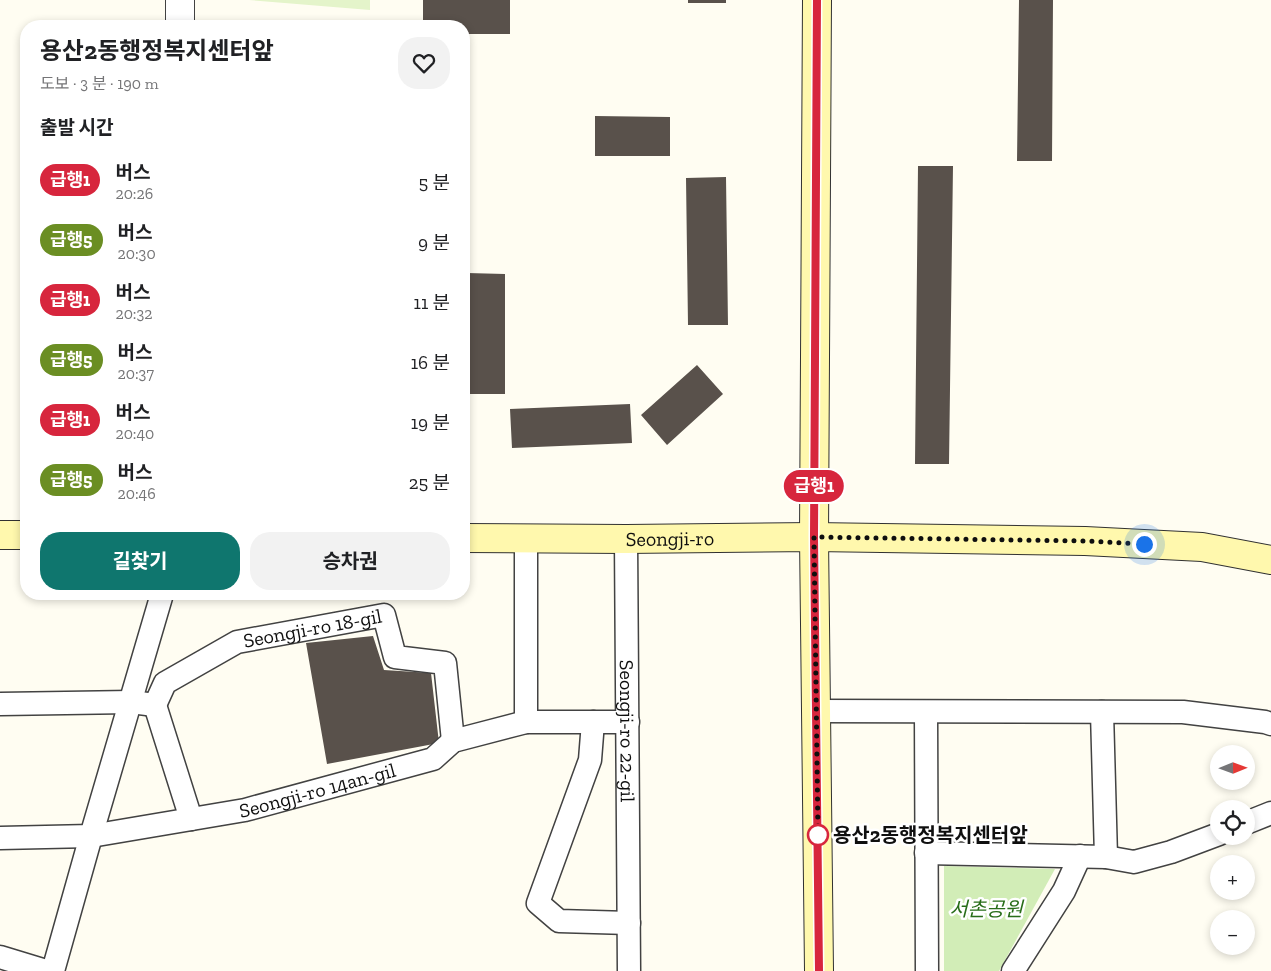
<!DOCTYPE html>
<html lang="ko">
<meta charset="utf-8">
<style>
body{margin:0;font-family:"Zilla Slab","Noto Sans KR",serif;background:#f2f2f2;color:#202124;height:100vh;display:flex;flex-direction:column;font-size:19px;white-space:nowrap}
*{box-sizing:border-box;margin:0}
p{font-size:16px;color:#757577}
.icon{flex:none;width:28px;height:28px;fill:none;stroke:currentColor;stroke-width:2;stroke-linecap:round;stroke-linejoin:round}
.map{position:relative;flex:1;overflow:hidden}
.panel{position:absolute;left:20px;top:20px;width:450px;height:580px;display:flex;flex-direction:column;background:#fff;border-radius:20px;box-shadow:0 2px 8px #0003}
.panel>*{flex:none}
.badge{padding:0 10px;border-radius:16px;font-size:18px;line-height:32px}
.needle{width:32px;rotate:89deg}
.controls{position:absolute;left:1210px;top:745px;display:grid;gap:10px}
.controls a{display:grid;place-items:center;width:45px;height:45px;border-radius:50%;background:#fff;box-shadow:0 2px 8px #0003;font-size:25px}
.you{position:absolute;width:25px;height:25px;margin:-12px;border:4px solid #fff;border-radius:50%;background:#1a73e8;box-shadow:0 0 0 8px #1a73e833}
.map>.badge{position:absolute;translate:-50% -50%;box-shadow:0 0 0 2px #fff}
h2{padding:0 20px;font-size:19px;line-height:45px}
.round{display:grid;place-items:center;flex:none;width:52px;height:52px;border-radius:20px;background:#f2f2f2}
.overview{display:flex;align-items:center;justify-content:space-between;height:85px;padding:0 20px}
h1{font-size:24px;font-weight:700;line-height:38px}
.cta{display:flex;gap:10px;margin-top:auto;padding:10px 20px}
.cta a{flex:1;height:58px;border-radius:20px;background:#0f766e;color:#fff;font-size:20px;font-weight:700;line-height:58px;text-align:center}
.cta a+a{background:#f2f2f2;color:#202124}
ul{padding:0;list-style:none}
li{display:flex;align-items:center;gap:15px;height:60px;padding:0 20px}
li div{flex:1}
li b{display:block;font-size:19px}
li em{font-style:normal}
li .badge{min-width:55px;font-weight:700;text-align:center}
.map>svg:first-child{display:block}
.green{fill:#d2edb7}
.pitch{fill:#e4f4ca}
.building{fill:#59514b}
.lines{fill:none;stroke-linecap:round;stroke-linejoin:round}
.minor-casing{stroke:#424242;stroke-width:25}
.tertiary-casing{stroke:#424242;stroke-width:30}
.secondary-casing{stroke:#313131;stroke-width:30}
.minor{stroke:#fff;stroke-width:22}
.tertiary{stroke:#fff;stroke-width:28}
.secondary{stroke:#fff8ad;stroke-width:28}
.line-casing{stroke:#fff;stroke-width:11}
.line{stroke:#d7263d;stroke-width:8}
.walk{stroke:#0f0f0f;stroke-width:5;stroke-dasharray:0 9}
.stop-dot{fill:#fff;stroke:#d7263d;stroke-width:2.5}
.labels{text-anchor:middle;stroke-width:5;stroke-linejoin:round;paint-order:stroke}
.street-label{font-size:20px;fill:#0f0f0f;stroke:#fff}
.stop-label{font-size:20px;font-weight:bold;fill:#0f0f0f;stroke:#fff;text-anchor:start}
.park-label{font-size:20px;font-style:italic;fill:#286d19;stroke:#fff}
</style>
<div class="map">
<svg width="1271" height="971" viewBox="0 0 1271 971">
<rect width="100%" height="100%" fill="#fffdf2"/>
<path class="green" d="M944 866 1055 869 999 971H944Z"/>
<path class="pitch" d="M249 0H370V10Z"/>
<path class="building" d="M423 0H510V34H464V26H423Z
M688 0H726V3H688Z
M1019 0H1053L1052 161H1017Z
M595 116 670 117V156H595Z
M918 166H953L949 464H915Z
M726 177 728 325H688L686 178Z
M467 273 505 274V394H467Z
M697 365 723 394 667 445 641 415Z
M630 404 632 443 512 448 510 409Z
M373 636 384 670 431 673 439 743 327 764 306 643Z"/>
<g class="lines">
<g class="minor-casing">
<g id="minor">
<path id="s1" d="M626 539 629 971"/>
<path id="s2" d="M0 704 131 702 155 705 165 683 237 642 384 615 395 657 445 663 453 741"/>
<path d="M155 705 191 819"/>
<path d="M816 711 1183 712 1265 722 1271 724"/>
<path d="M926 712 927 971"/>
<path d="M1102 712 1106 857"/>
<path d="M526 722V539"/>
<path d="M593 722 590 760 538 903 559 921 629 923"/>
<path d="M1246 823 1271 813"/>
<path id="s3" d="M0 838 91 836 245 810 433 759 453 741 526 722H628"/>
<path d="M926 853 1106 857 1134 862 1171 852 1219 834"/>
<path d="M0 957 46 971"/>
<path d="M53 971 91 836 162 594"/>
<path d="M1013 971 1064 891 1080 856"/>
</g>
</g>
<g class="tertiary-casing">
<path id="tertiary" d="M180 26V0"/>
</g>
<g class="secondary-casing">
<g id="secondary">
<path d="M817 0 814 537 819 971"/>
<path d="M0 535H26"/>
<path id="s4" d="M464 538 626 539 814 537 1085 541 1202 547 1271 560"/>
</g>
</g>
<use href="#minor" class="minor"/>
<use href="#tertiary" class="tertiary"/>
<use href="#secondary" class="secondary"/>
</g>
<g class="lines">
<g class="line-casing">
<path id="line" d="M817 0 814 537 819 971"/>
</g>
<use href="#line" class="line"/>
<path class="walk" d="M818 835 814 537 1085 541 1144 544"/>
</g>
<circle class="stop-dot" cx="818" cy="835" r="10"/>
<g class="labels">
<g class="street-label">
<text dy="7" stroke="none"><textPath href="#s4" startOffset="206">Seongji-ro</textPath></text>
<text dy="7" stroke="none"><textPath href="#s2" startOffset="339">Seongji-ro 18-gil</textPath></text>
<text dy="7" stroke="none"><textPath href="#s1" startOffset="192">Seongji-ro 22-gil</textPath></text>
<text dy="7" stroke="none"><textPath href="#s3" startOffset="322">Seongji-ro 14an-gil</textPath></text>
</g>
<g class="stop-label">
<text x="833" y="842">용산2동행정복지센터앞</text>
</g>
<g class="park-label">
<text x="986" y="916">서촌공원</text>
</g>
</g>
</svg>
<div class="controls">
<a><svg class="needle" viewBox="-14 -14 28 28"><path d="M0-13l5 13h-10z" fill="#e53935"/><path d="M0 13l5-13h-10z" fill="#757577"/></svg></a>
<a><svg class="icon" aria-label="locate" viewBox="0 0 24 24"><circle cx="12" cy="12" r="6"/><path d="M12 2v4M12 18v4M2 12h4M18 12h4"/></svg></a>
<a>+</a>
<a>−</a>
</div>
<div class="you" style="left:1144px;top:544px"></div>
<b class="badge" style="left:814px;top:486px;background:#d7263d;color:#fff">급행1</b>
<section class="panel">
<div class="overview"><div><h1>용산2동행정복지센터앞</h1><p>도보 · 3 분 · 190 m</p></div><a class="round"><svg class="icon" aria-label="heart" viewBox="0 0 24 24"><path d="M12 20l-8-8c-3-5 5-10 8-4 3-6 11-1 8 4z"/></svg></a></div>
<h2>출발 시간</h2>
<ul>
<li><span class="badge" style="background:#d7263d;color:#fff">급행1</span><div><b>버스</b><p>20:26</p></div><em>5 분</em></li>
<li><span class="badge" style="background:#6b8e23;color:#fff">급행5</span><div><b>버스</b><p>20:30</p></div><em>9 분</em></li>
<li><span class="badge" style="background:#d7263d;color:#fff">급행1</span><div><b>버스</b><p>20:32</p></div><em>11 분</em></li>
<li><span class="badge" style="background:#6b8e23;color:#fff">급행5</span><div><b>버스</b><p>20:37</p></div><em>16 분</em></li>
<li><span class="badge" style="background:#d7263d;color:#fff">급행1</span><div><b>버스</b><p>20:40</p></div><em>19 분</em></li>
<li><span class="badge" style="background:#6b8e23;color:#fff">급행5</span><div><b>버스</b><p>20:46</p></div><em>25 분</em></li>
</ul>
<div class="cta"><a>길찾기</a><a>승차권</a></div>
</section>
</div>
